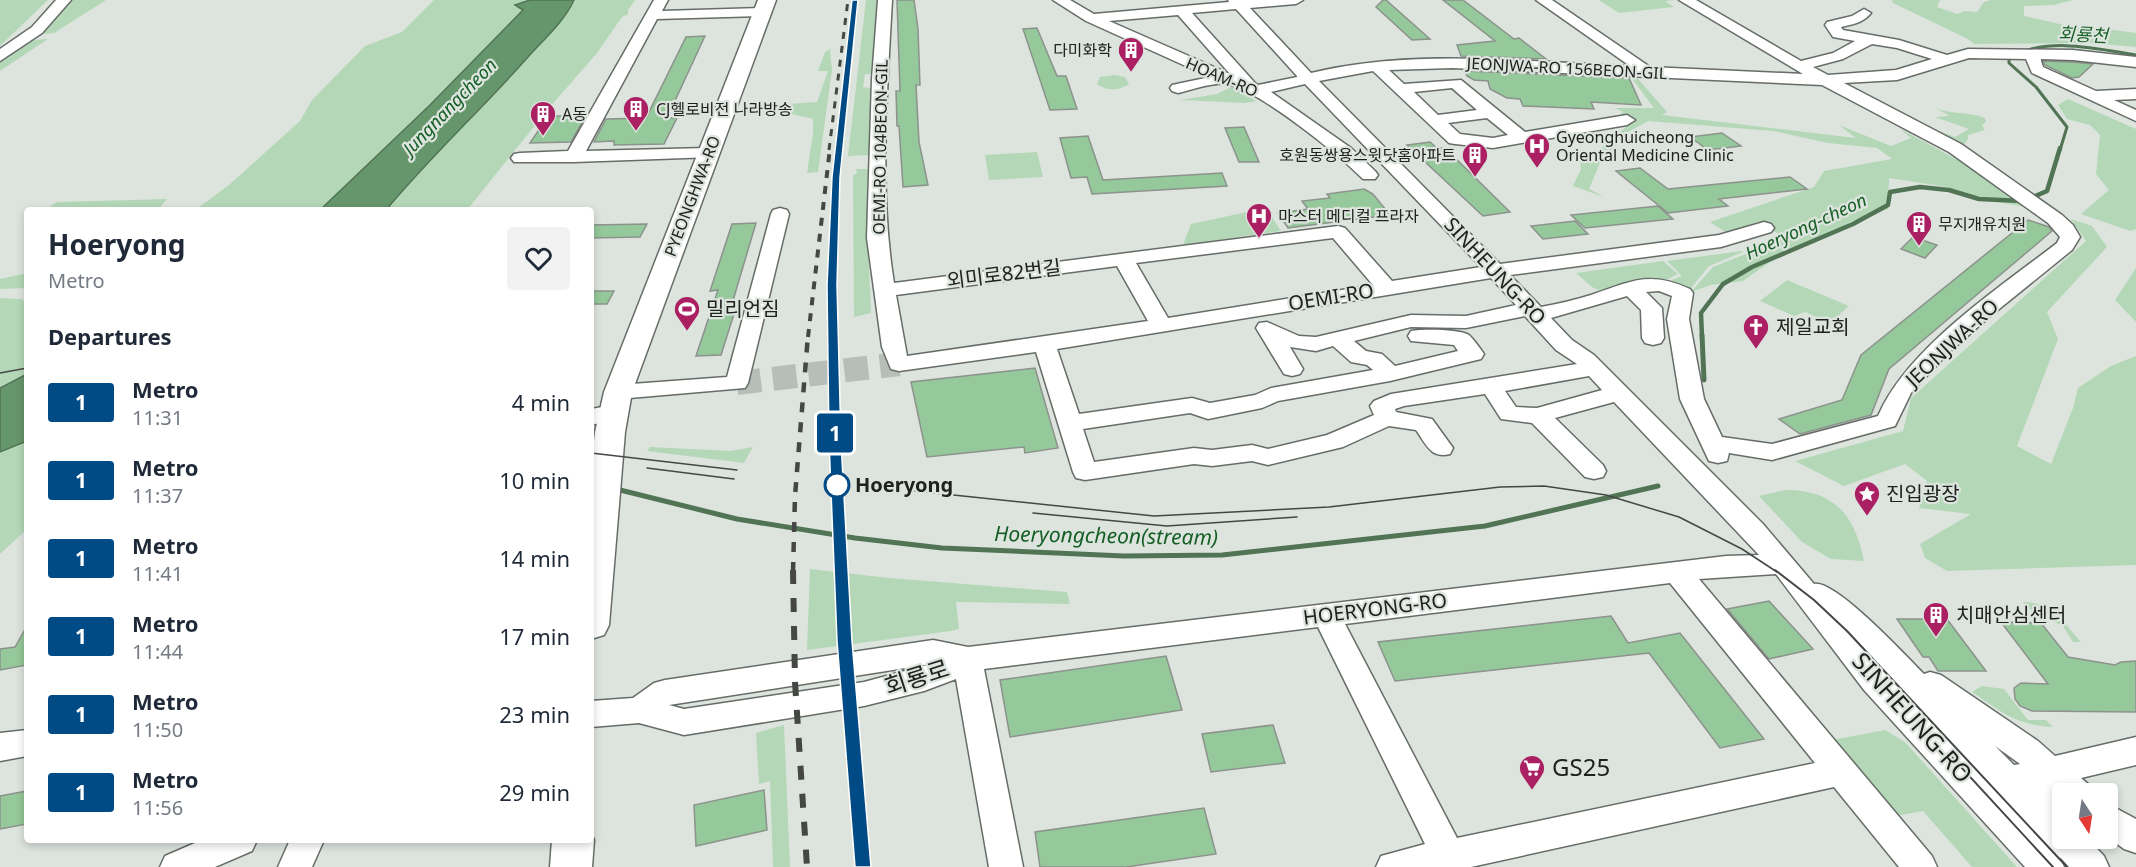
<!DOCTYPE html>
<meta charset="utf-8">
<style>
body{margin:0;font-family:"Noto Sans","Noto Sans KR",sans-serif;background:#f2f2f3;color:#1f2937;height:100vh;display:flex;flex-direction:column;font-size:22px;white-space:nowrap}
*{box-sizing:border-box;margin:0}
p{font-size:20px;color:#747a83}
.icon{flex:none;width:33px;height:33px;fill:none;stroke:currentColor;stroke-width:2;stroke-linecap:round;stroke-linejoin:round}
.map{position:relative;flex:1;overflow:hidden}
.side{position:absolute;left:24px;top:207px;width:570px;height:636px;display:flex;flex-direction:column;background:#fff;border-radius:6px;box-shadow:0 3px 9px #0003}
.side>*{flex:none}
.badge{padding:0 12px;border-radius:4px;font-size:21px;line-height:39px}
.needle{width:39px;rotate:168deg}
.buttons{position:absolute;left:2052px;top:783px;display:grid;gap:12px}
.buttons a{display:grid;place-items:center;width:66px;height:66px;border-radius:6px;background:#fff;box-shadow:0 3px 9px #0003;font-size:30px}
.map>.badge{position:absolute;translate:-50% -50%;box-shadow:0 0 0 3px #fff}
h2{padding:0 24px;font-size:22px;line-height:54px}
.round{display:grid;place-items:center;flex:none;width:63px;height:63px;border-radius:6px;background:#f2f2f3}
.head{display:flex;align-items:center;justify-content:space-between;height:102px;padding:0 24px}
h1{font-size:28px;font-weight:700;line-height:45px}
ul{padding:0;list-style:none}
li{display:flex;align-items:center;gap:18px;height:78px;padding:0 24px}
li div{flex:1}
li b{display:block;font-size:22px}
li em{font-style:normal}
li .badge{min-width:66px;font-weight:700;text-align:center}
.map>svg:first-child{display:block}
.green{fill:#b4d8b7}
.water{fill:#66976c;stroke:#517455;stroke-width:1.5}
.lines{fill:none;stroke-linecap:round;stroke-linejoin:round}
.stream-far2{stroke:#517455;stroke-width:3}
.stream-far1{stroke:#517455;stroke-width:4.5}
.stream{stroke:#517455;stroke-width:5}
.building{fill:#95c89a;stroke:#8c928c;stroke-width:1.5}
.minor-tunnel{stroke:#b7bdb8;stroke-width:24;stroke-dasharray:24 12;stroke-linecap:butt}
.minor-casing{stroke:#666c67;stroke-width:3}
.major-casing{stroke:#666c67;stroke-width:3}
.minor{fill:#fff;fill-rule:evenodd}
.major{fill:#fff;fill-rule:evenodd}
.tram-far1{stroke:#444744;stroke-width:1.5}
.tram{stroke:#444744;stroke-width:2}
.rail-far3{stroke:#444744;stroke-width:3;stroke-dasharray:7 7;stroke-linecap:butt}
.rail-far2{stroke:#444744;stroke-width:4;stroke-dasharray:8 8;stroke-linecap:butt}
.rail-far1{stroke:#444744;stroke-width:4.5;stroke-dasharray:10 10;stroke-linecap:butt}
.rail{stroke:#444744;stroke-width:6;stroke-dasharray:14 14;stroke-linecap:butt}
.line{fill:#004a85;stroke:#fff;stroke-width:1.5}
.stop-dot{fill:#fff;stroke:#004a85;stroke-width:3}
.labels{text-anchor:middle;stroke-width:4.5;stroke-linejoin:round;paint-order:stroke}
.far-poi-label{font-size:16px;fill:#202220;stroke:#dde4de;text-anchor:start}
.far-street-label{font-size:16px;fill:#202220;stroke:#dde4de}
.far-water-label{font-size:18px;font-style:italic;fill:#155f26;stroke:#dde4de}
.street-label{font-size:20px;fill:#202220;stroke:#dde4de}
.poi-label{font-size:20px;fill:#202220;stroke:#dde4de;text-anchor:start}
.stop-label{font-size:20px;font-weight:bold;fill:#202220;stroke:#dde4de;text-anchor:start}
.water-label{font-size:21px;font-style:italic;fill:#155f26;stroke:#dde4de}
.near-street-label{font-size:24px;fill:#202220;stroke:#dde4de}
.near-poi-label{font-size:24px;fill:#202220;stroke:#dde4de;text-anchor:start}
</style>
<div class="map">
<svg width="2136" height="867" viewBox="0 0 2136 867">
<rect width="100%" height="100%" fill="#dde4de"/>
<path class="green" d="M0 0H48L0 46Z
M70 0H106L54 33 43 34Z
M434 0H635L628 10V14L622 17 597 53 549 108 467 210H195L229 185 300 121 312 100 365 46 402 32Z
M866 0H881L873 62 875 74H865L863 87 875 89 873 174 867 218 871 313 854 317 853 175 857 174 856 169H870L869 155 848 156Z
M1599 0H1677L1665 1 1674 7 1619 13Z
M1892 0H1940L1937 7 1957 14 1965 11 1977 12 1984 2 1991 0H2073L2054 5 2024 6V16L2086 30H2113L2136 33V47L2092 43 1974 44 1968 39 1893 3Z
M48 39 0 71V62L33 40Z
M830 49 832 70 818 172 807 173 813 133V119L792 114 788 104 817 102 828 71H818L825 52Z
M1628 73H1633L1667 112 1662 115 1856 138 1839 125 1891 146 1911 138 1899 128 2003 185 2032 208 1997 202 1947 187 1889 178 1888 209 1852 221 1825 238 1790 248 1743 281 1711 285 1691 292 1713 267 1786 238 1757 222 1727 233 1710 222 1814 187 1824 171 1892 159 1877 148 1828 143 1773 131 1648 121 1623 135 1610 153 1600 163 1589 189 1604 197 1573 186 1581 169 1580 160 1570 154 1592 156 1633 121 1616 119 1623 112 1615 108H1654Z
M1115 75 1125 77 1129 84C1120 91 1106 91 1097 84L1100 77Z
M1233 86 1256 101 1245 103 1180 100 1217 94Z
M2068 99 2136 129V229L2130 231 2081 214 2109 190 2096 174 2100 135 2090 125 2067 119 2058 105Z
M1935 108C1954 115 1966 111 1985 118L1986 122 1982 125 1985 130 1968 135V139L1963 146 1930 128 1955 137 1969 129 1935 117 1950 116Z
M1037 152 1043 177 989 180 985 155Z
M167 199 158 210H45L57 202Z
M1266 208 1281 231 1183 245 1191 224Z
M2071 219 2092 226 2107 247 2047 312 2058 339 2017 446 2051 464 2073 408 2078 388 2111 366 2136 356V565L1947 571 1925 558 1920 544 1971 514 1919 508 1927 481 1905 464 1844 486 1795 461 1903 431 1911 398 2086 241Z
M1742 251 1743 252 1709 266 1687 293 1675 286 1600 291 1592 287 1576 273 1663 261 1678 274 1664 281 1667 282 1682 276 1667 261Z
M2136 268V322L2115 300Z
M27 273V288L0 289V279Z
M1787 280 1849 306 1830 323 1805 312 1794 316 1760 301Z
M0 298 21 299 27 303V529L0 554Z
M650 447 731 451 753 447 744 463 647 451Z
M1786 490C1835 490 1855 516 1864 561L1831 559 1802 542 1759 496Z
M810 569 889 578 1067 592 1070 604 956 602 959 629 951 631 807 650Z
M2023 602C2052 602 2063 622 2081 642H2073L2063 626 2032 611Z
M1982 686 2004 689 2028 720H2046L2053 727C2015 725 2002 712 1972 692Z
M784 725 790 867H773L770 781 759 784 756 733Z
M1885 730 1905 742 2017 867H1972L1923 811 1895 816 1832 740Z"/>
<path class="water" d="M530 0H574C564 22 544 39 528 57 482 109 430 157 386 210H320L430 105 523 10 515 5Z
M27 374V441L0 452V388Z"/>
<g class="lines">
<path class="stream-far2" d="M2060 150 2067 127 2036 87 2009 63V57C2049 37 2094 48 2136 55"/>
<path class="stream-far1" d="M2031 198 2047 191 2060 148
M1702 337 1701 313 1723 284 1752 267 1853 224 1888 205 1890 192 1920 187 1949 190 1979 199 2022 201"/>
<path class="stream" d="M1702 335 1704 380
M616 489 737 519 855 538 942 548 1124 556 1222 555 1485 526 1658 486"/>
</g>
<path class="building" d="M897 0H914L918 29 920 85H916L919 142 928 185 903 187 899 126H897L896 91H900Z
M1383 0H1386L1430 39 1412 40 1376 7Z
M1443 0H1463L1514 39 1519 38 1546 59 1461 56 1457 45 1495 41Z
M1037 28 1057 76H1066L1077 109 1050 110 1023 29Z
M705 36 667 118H677L664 144 614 145V141L594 142 606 119 646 118 686 37Z
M2043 61 2073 62 2093 64 2079 77 2072 78 2045 65Z
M1465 71 1629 78 1641 105 1591 102 1594 109 1523 106 1520 99 1507 98 1490 89 1488 81 1474 80 1467 76Z
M548 116H578L585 117 571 142 530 143Z
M1244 127 1259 162H1239L1225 128Z
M1722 133 1741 146 1708 150 1690 137Z
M1088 136 1103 180 1222 173 1227 186 1092 194 1087 177 1071 178 1060 138Z
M1430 142 1437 148H1445L1510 212 1483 216 1407 145Z
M1640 168 1668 189 1790 177 1807 189 1719 199 1728 206 1668 213 1616 171Z
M1364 189 1373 194 1390 215 1288 228 1278 213 1308 209 1302 201 1330 198 1327 194Z
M1658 206 1673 219 1585 228 1571 215Z
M2028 220 2049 227 2052 231 1889 369 1871 415 1800 434 1779 419 1842 400 1861 355Z
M1575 221 1588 234 1543 239 1531 226Z
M756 223 729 314H734L721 355 696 356 718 290 710 291 732 224Z
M647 224 640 237 591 238V225Z
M1913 237 1937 245 1925 258 1901 249Z
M591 291H614L607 304H591Z
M1035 368 1058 448 1025 453 1024 447 927 457 911 382Z
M1769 601 1813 649 1769 659 1727 609Z
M1611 616 1628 643 1680 633 1764 739 1720 748 1649 653 1395 681 1378 642Z
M1897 619H1947L1986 671H1938L1929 657H1923Z
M2001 622 2041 623 2068 657 2115 665 2121 662 2136 661V712L2032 711 2020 706 2015 699 2014 688 2021 683 2048 684Z
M27 626V665L0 670V649L15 647Z
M1166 656 1182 710 1010 737 1000 680Z
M1273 725 1285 763 1211 772 1202 734Z
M764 790 767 830 696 846 694 805Z
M27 791V824L0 829V796Z
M1204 808 1216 854 1126 867H1040L1035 832Z"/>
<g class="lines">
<path class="minor-tunnel" d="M737 383 899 364"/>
<g class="minor-casing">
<path id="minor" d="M56 0H71L42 33 0 61V49L32 27Z
M654 0H668L662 11 761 8 768 12 761 16 657 19 586 151 707 148 713 149 716 153 713 157 574 162H514L511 158 514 154 520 153 568 151Z
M878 0H892C887 92 879 192 894 283L1338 226 1345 228 1392 281 1481 267 1305 84 1271 92 1351 148 1375 171 1378 175 1375 179H1363C1337 153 1261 92 1228 84 1217 81 1190 90 1178 93L1172 91 1170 88 1172 85 1210 77 1086 21 1053 0H1070L1094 14 1229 2 1228 0H1303L1296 4 1250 8 1311 73C1415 48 1524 62 1630 66L1536 0H1552L1650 67 1803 74 1679 0H1696L1801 61 1833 53 1855 41 1833 37 1825 25 1827 22 1852 16 1864 9 1871 13C1863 23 1853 24 1841 27L1843 30 1899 40 1947 55 1968 49 2073 50 2136 57V67L2073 60 2041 59V61L2043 67 2096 91 2136 89V99L2114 100 2136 110V121L2032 73 2026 59 1969 58 1897 80 1844 83 1961 144 2062 215 2073 225 2080 237 2072 250 1988 318 1947 354 1911 393 1895 426 1772 460 1729 453 1727 461 1718 463 1709 461 1680 399 1667 319 1672 296 1659 291 1646 292 1662 308 1664 338 1661 343 1653 345 1645 343 1642 338 1641 310 1627 296 1551 318 1572 340 1594 355 1763 524 1814 584C1835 579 1907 657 1924 674L1930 672 1941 675 2038 741 2055 756 2136 737V765L2081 778 2088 784 2092 794H2062V838H2087L2104 856 2109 867H2069L2060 857 2064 867H2025L1864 690 1776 574 1699 579 1932 856 1937 867H1899L1834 787 1471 867H1376L1381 856 1425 844 1318 627 984 669 1023 867H989L956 679 924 691 864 706 684 735 639 723 591 727V701L633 698 654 683 665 680 933 640 968 647 1726 556 1759 555 1614 402 1555 418 1603 465 1606 471 1603 477 1594 479 1585 477 1532 423 1501 419 1485 394 1404 406 1395 409 1396 412 1432 419 1453 448 1450 454C1431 459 1426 444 1416 430L1389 426 1343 447 1268 465 1252 461 1212 466 1194 464 1085 480 1076 478 1073 472 1036 352 899 371 891 369 882 347 867 238 872 79ZM1236 9 1297 76V77L1258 85 1255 83 1192 13ZM1178 15 1230 74 1109 21ZM1872 44 1897 48 1932 59 1896 70 1828 75 1813 67 1843 59ZM1452 68 1822 85 1949 152 2048 223 2060 237 2057 243C1999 288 1907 348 1878 416L1772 444 1722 437 1704 399 1689 319 1693 293 1690 289C1648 270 1630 282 1591 295 1575 300 1558 304 1541 307L1510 275 1721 247 1771 232 1774 228 1771 224 1764 222 1719 235 1500 264 1319 81 1373 71 1449 143 1455 144 1493 148 1627 125 1635 120 1627 115 1525 132 1461 80 1404 84 1389 70ZM1452 88 1477 110 1438 115 1414 92ZM1487 118 1508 135 1493 138 1460 134 1448 123ZM1333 238 1373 285 1168 318 1136 263ZM1117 266 1148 321 907 356 896 295ZM1491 278 1516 305 1466 316 1411 315 1316 337 1299 336 1267 322 1259 323 1256 328 1284 374 1292 376 1300 374 1303 369 1290 347 1316 351 1333 346 1351 362 1367 365 1373 370 1271 388 1255 395 1210 403 1192 398 1079 414 1057 349ZM1525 316 1556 350 1577 364 1391 394 1374 401 1370 406 1374 415 1327 435 1268 449 1252 445 1212 450 1194 448 1094 462 1083 429 1190 413 1208 419 1262 408 1278 401 1390 381 1481 359 1484 354C1480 348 1474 340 1469 335 1460 329 1422 329 1411 331L1408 336 1411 341 1454 345 1458 351 1395 366 1382 354 1366 351 1354 341 1411 327 1466 328ZM1589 376 1602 390 1537 408 1516 407 1505 391ZM1670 583 1815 763 1457 838 1345 624ZM931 664 864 682 684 709 669 705ZM1995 746 2020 764 2014 765Z
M780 208 787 210 789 214 748 383 745 388 618 399 610 397 606 392 610 387 618 385 727 377 771 214 773 210Z
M614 405 622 408 626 413 622 418 591 425V409Z
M27 730V756L0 761V733Z
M2108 804 2136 819V853L2124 849 2108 837Z
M202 840H257L252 851 215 867H160L165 856Z
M290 840H324L312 867H278Z"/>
</g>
<g class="major-casing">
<path id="major" d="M758 0H776L632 392 625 432 609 625 604 635 591 639V468L595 432 604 392Z
M591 833 594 840 592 867H550L552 840H591Z"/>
</g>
<use href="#minor" class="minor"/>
<use href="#major" class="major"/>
<path class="tram-far1" d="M0 373 27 368
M591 453 737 470
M647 468 734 479
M915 491 1154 516 1329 507 1500 487 1544 486 1606 495 1679 517 1742 549 1777 572
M1033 513 1167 526 1297 517"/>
<path class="tram" d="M1775 570 1814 600 1847 631 2067 867
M1949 754 2053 867"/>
<path class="rail-far3" d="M829 150 848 0
M839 150 841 125"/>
<path class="rail-far2" d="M808 337 830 148
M833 337 834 229 839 148"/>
<path class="rail-far1" d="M833 335 842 572
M793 572 795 496 808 335"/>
<path class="rail" d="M793 570 795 682 807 867
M842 570 863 867"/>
</g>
<path class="line" d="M852 0H858L840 177 837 285 841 441 852 641 871 867H855L837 641 829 441 827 285 832 177Z"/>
<defs>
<g id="building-pin" transform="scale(1.35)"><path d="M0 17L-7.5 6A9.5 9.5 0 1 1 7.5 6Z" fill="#aa2063" stroke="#dde4de"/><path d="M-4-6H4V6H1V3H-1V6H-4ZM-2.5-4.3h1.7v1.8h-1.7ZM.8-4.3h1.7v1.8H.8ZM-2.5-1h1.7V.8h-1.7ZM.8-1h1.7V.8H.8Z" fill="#fff"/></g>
<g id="hospital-pin" transform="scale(1.35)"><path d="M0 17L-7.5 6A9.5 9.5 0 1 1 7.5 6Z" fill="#aa2063" stroke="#dde4de"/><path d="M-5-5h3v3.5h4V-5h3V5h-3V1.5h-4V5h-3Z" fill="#fff"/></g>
<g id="stadium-pin" transform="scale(1.35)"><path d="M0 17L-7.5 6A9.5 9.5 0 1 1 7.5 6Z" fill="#aa2063" stroke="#dde4de"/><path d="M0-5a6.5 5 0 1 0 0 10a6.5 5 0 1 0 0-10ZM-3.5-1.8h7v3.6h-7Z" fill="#fff"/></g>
<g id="church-pin" transform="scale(1.35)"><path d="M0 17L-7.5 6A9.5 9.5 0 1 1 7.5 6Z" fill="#aa2063" stroke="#dde4de"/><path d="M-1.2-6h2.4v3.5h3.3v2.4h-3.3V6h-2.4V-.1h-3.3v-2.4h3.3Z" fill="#fff"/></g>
<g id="sight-pin" transform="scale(1.35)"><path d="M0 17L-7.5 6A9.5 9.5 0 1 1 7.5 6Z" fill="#aa2063" stroke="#dde4de"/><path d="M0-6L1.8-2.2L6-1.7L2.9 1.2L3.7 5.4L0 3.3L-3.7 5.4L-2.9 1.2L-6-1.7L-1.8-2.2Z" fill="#fff"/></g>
<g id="supermarket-pin" transform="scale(1.35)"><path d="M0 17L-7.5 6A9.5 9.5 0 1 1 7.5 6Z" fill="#aa2063" stroke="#dde4de"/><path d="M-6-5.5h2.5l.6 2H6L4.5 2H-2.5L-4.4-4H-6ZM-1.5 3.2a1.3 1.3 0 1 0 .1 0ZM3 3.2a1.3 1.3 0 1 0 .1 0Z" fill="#fff"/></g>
</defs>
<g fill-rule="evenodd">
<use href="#building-pin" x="1131" y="50"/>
<use href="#building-pin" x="636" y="109"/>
<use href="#building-pin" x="543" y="114"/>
<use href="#hospital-pin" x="1537" y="146"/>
<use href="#building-pin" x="1475" y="155"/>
<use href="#hospital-pin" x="1259" y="216"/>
<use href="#building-pin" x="1919" y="224"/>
<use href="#stadium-pin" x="687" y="309"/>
<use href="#church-pin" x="1756" y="327"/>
<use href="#sight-pin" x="1867" y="494"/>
<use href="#building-pin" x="1936" y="615"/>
<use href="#supermarket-pin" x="1532" y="768"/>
</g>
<circle class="stop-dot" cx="837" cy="485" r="12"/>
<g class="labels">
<g class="far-poi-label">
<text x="1112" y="56" text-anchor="end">다미화학</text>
<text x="656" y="115">CJ헬로비전 나라방송</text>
<text x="562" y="120">A동</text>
<text x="1556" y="143">Gyeonghuicheong<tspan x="1556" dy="18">Oriental Medicine Clinic</tspan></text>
<text x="1456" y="161" text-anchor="end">호원동쌍용스윗닷홈아파트</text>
<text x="1278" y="222">마스터 메디컬 프라자</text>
<text x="1938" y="230">무지개유치원</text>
</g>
<g class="far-street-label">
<text transform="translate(1567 68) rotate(3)" y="6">JEONJWA-RO 156BEON-GIL</text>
<text transform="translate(1222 77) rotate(23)" y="6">HOAM-RO</text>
<text transform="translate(880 147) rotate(-89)" y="6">OEMI-RO 104BEON-GIL</text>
<text transform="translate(692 196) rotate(-69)" y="6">PYEONGHWA-RO</text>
</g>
<g class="far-water-label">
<text transform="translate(2083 35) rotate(3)" y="6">회룡천</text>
<text transform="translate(450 107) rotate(-46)" y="6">Jungnangcheon</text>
<text transform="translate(1806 227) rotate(-25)" y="6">Hoeryong-cheon</text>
</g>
<g class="street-label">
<text transform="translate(1495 271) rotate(47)" y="7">SINHEUNG-RO</text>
<text transform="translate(1004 274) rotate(-7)" y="7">외미로82번길</text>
<text transform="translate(1331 297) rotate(-9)" y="7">OEMI-RO</text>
<text transform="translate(1952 343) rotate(-43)" y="7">JEONJWA-RO</text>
<text transform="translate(1375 609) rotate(-7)" y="7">HOERYONG-RO</text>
</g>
<g class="poi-label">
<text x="706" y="316">밀리언짐</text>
<text x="1776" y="334">제일교회</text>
<text x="1886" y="501">진입광장</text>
<text x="1956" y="622">치매안심센터</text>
</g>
<g class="stop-label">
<text x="855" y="492">Hoeryong</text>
</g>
<g class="water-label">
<text transform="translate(1106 536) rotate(1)" y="7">Hoeryongcheon(stream)</text>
</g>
<g class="near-street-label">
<text transform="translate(917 678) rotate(-18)" y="8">회룡로</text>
<text transform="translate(1912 718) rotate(48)" y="8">SINHEUNG-RO</text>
</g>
<g class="near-poi-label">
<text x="1552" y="776">GS25</text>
</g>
</g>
</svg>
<div class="buttons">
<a><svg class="needle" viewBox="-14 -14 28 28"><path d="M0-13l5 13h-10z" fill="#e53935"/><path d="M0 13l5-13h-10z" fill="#747a83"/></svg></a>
</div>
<b class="badge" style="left:835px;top:433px;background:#004a85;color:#fff">1</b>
<section class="side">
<div class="head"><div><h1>Hoeryong</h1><p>Metro</p></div><a class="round"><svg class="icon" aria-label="heart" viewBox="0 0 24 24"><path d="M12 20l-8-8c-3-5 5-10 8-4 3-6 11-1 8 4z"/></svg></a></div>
<h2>Departures</h2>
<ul>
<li><span class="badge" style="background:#004a85;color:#fff">1</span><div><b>Metro</b><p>11:31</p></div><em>4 min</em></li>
<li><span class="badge" style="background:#004a85;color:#fff">1</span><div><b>Metro</b><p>11:37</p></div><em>10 min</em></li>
<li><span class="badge" style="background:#004a85;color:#fff">1</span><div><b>Metro</b><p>11:41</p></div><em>14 min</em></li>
<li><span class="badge" style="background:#004a85;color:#fff">1</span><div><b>Metro</b><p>11:44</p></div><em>17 min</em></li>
<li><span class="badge" style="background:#004a85;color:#fff">1</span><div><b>Metro</b><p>11:50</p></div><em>23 min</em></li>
<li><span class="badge" style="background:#004a85;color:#fff">1</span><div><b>Metro</b><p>11:56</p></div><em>29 min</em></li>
</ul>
</section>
</div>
